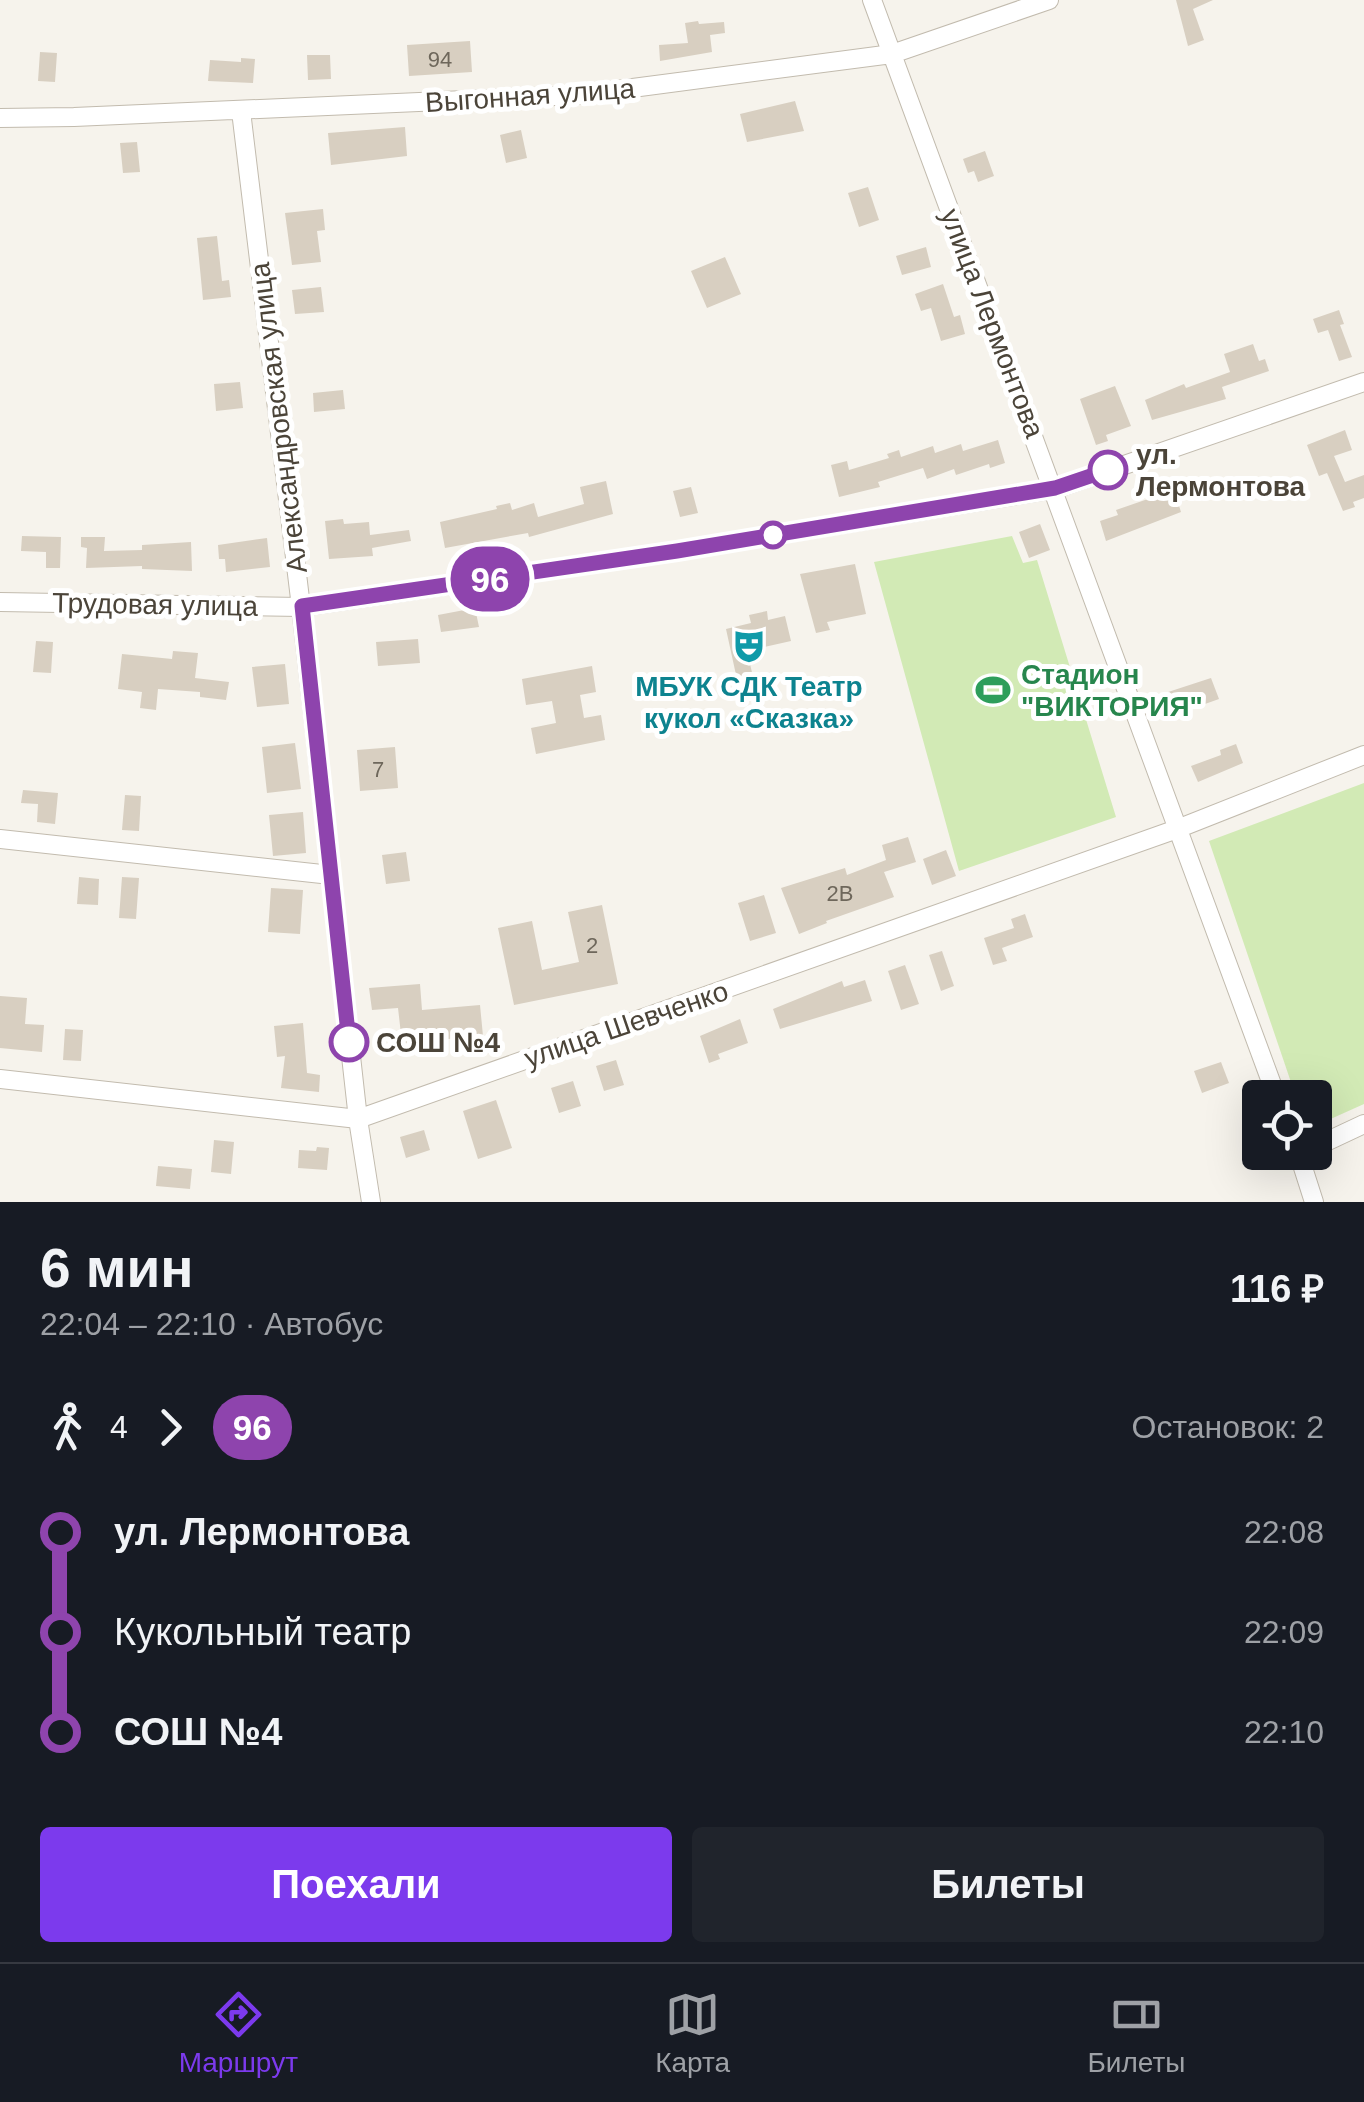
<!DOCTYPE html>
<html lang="ru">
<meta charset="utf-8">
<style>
body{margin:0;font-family:Helvetica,sans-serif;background:#20242c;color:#f1f3f6;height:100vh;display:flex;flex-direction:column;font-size:38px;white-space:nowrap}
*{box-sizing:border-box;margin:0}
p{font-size:32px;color:#9ea1a6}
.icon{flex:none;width:55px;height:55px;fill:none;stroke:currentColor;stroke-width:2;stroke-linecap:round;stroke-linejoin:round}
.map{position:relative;height:1202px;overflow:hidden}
.side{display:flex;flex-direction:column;background:#171b24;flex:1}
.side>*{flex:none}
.badge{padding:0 20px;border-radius:32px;font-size:35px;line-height:65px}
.buttons{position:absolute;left:1242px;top:1080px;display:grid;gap:20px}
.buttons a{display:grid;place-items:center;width:90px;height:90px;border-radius:10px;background:#171b24;box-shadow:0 10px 40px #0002;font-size:50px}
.map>.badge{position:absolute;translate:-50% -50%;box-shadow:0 0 0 5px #fff}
.legs{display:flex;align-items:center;gap:15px;height:110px;padding:0 40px;font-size:32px}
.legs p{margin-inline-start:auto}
.summary{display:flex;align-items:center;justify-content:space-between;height:170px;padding:0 40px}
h1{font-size:55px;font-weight:800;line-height:75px}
.button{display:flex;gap:20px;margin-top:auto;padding:20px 40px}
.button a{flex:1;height:115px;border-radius:10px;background:#7c3aed;color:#fff;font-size:40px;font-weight:800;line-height:115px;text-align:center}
.button a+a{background:#20242c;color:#f1f3f6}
ul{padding:0 40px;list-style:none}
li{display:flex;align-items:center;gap:35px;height:100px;font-size:38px}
li i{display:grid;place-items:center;width:15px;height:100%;margin:0 12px;background:currentColor}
li i::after{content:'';width:25px;height:25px;margin:-12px;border:8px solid;border-radius:50%;background:#171b24}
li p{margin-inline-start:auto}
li:first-child i{background:linear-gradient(#0000 50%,currentColor 0)}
li:last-child i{background:linear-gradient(currentColor 50%,#0000 0)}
.tab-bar{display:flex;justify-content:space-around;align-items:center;height:140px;border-top:2px solid #363941;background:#171b24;font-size:28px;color:#9ea1a6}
.tab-bar a{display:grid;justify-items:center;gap:5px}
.tab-bar .current{color:#7c3aed}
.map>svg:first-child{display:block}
.green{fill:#d2eab5}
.building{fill:#d8cfc1}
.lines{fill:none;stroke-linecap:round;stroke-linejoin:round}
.minor-casing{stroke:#c2bbae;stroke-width:20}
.minor{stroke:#fff;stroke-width:18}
.line-1-casing{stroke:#fff;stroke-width:22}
.line-1{stroke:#8e44ad;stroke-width:15}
.stop-1-dot{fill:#fff;stroke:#8e44ad;stroke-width:5}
.labels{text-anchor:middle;stroke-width:10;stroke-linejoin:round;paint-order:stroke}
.number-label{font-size:22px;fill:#6e675b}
.street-label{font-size:28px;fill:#4b4439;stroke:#fff}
.stop-label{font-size:28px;font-weight:bold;fill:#4b4439;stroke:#fff;text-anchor:start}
.leisure-label{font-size:28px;font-weight:bold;fill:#27864d;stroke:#fff;text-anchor:start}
.culture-label{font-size:28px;font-weight:bold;fill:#0d838f;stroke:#fff}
</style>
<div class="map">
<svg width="1364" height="1202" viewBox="0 0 1364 1202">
<rect width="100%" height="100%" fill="#f6f3ec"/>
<path class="green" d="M1012 536 1023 563 1037 560 1116 817 959 871 874 562Z
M1364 783V1104L1315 1126V1098L1296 1097 1209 841Z"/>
<path class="building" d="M1176 0H1213L1193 9 1204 40 1188 46Z
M698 21 699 24 724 22 725 33 710 35 712 52 660 61 659 45 688 43 685 23Z
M470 41 472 72 409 76 407 45Z
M40 52 57 53 55 82 38 81Z
M307 55H330L331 79 308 80Z
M241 58 255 59 253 83 208 81 210 60 241 62Z
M795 101 804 131 747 142 740 114Z
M405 127 407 156 331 165 328 133Z
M521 130 527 158 506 163 500 135Z
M137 142 140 172 123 173 120 143Z
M985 151 994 176 978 182 974 171 968 173 963 159Z
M868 187 879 220 859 227 848 193Z
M323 209 325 230 317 231 321 262 292 265 285 213Z
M217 236 222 281 229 280 231 297 203 300 197 238Z
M926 247 931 267 902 275 896 256Z
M725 257 741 294 707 308 691 271Z
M943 284 954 317 960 315 965 334 941 341 931 308 921 311 915 294Z
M321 287 324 312 295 314 292 290Z
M1339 310 1344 324 1340 325 1352 357 1339 361 1328 330 1318 333 1313 319Z
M1253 344 1259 361 1265 359 1269 371 1222 387 1226 399 1152 420 1145 400 1184 384 1186 388 1230 372 1224 354Z
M240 382 243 408 216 411 214 384Z
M1115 386 1131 426 1106 435 1108 441 1096 445 1080 399Z
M343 390 345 409 314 412 313 393Z
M1345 430 1352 450 1334 456 1345 482 1364 475V498L1353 502 1355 507 1343 511 1327 473 1319 476 1307 445Z
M998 440 1005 463 990 468 989 464 956 475 954 469 927 479 923 468 878 482 880 487 839 497 831 465 847 461 849 470 889 458 887 454 899 450 901 457 933 446 935 453 961 444 963 451Z
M606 481 613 514 529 537 528 533 445 548 440 522 497 509 496 506 510 503 512 510 534 503 538 517 584 504 580 487Z
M691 487 698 513 680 517 673 491Z
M1174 490 1181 512 1106 541 1100 521 1118 515 1116 510Z
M343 519 344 524 369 522 370 535 409 530 411 541 372 548 373 556 329 559 325 521Z
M1040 524 1050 550 1029 558 1019 532Z
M22 536 61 537 60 568H46V552L21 551Z
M81 537H105L104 551 142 550V545L191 542 192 571 142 569V566L86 568 87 548 81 547Z
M267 538 270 567 226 572 225 559H219L218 545Z
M855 564 866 614 827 622 830 630 816 633 800 574Z
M475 608 479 627 441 632 438 615Z
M767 611 768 620 785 616 791 641 747 651 754 681 738 684 726 629 751 623 749 615Z
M418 639 420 663 378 666 376 642Z
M36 641 53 642 51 673 33 672Z
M173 651 198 653 195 678 229 682 226 700 200 697V692L158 689 156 710 140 708 142 692 118 689 122 654 172 659Z
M285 664 289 704 257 707 252 667Z
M592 666 596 692 580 695 584 718 601 715 605 740 536 754 531 728 556 723 552 701 526 705 522 679Z
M1211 678 1219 699 1205 704 1204 699 1170 713 1162 694Z
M295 743 301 789 267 793 262 747Z
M1236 744 1243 763 1198 782 1191 766 1221 755 1220 750Z
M395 747 398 788 360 791 357 750Z
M23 790 58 793 55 824 37 822 38 804 21 803Z
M125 795 141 796 139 831 122 830Z
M303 812 306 853 273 856 269 815Z
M908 837 916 862 884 872 894 897 826 921 827 923 799 934 781 888 845 868 847 875 886 860 882 845Z
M946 850 956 876 932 885 923 859Z
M406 852 410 881 386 884 382 855Z
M79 877 99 879 98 905 77 904Z
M122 877 139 878 136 919 119 918Z
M271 888 303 890 300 934 268 932Z
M764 895 776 933 750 941 738 903Z
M602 905 618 984 514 1005 498 928 532 921 542 970 579 962 568 912Z
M1025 914 1033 937 1002 948 1007 961 993 965 984 938 1014 928 1011 919Z
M942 951 954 986 941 991 929 955Z
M905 965 919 1004 901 1010 888 971Z
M865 980 872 1001 780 1029 773 1009 842 981 844 987Z
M420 984 422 1010 480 1005 483 1036 402 1043 398 1008 372 1010 369 988Z
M0 996 27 998 25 1024 44 1025 42 1052 0 1048Z
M740 1019 748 1043 718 1054 720 1059 709 1063 700 1036Z
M303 1023 307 1073 320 1075 319 1092 281 1088 285 1056 277 1057 274 1026Z
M65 1029 83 1030 81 1061 63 1060Z
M616 1060 624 1085 604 1091 596 1066Z
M1221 1062 1229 1083 1202 1093 1194 1071Z
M573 1081 581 1106 559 1113 551 1088Z
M496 1100 512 1148 478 1159 463 1111Z
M1257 1111 1260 1152 1285 1153 1247 1169 1242 1158 1255 1152 1245 1114Z
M424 1130 430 1150 406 1158 400 1137Z
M214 1140 234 1142 231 1174 211 1172Z
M317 1147 329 1148 327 1170 298 1168 299 1150 316 1151Z
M158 1166 192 1169 190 1189 156 1186Z"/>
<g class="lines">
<g class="minor-casing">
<path id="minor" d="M872 0 1277 1098
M241 111 301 607 358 1119 371 1202
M0 118 74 117 579 95 892 54 1049 0
M0 602 301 607 677 551 1055 489 1364 382
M0 839 331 875
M0 1079 358 1119 1177 829 1364 755
M1315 1147 1364 1124
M1298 1152 1314 1202"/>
</g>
<use href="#minor" class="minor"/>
</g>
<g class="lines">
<g class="line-1-casing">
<path id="line-1" d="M349 1042 302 606 677 551 1055 488 1108 470"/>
</g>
<use href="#line-1" class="line-1"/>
</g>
<defs>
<g id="theatre-bare" transform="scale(2.7)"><path d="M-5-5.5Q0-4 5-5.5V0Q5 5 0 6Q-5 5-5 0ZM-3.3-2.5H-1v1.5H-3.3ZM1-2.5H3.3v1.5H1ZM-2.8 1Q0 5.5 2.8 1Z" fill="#0f9aa8" stroke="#fff" stroke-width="2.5" paint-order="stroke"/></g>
<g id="stadium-bare" transform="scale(2.7)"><path d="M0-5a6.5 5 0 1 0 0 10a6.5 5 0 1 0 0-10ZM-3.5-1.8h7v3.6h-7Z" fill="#2e9e5b" stroke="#fff" stroke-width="2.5" paint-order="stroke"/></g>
</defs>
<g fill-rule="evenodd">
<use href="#theatre-bare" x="749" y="646"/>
<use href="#stadium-bare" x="993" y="690"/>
</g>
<g class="stop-1-dot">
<circle cx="1108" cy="470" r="18"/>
<circle cx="773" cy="535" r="12"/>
<circle cx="349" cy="1042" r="18"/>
</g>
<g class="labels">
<g class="number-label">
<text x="440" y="67">94</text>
<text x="378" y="777">7</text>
<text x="840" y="901">2В</text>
<text x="592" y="953">2</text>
</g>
<g class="street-label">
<text transform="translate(530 95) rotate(-4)" y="10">Выгонная улица</text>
<text transform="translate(993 323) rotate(69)" y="10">улица Лермонтова</text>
<text transform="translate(278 418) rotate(-97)" y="10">Александровская улица</text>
<text transform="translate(155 604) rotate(1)" y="10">Трудовая улица</text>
<text transform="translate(626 1024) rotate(-19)" y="10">улица Шевченко</text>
</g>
<g class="stop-label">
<text x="1136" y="464">ул.<tspan x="1136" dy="32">Лермонтова</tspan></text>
<text x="376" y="1052">СОШ №4</text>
</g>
<g class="leisure-label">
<text x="1021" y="684">Стадион<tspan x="1021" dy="32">"ВИКТОРИЯ"</tspan></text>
</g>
<g class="culture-label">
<text x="749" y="696">МБУК СДК Театр<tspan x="749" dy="32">кукол «Сказка»</tspan></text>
</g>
</g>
</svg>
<div class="buttons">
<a><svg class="icon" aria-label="locate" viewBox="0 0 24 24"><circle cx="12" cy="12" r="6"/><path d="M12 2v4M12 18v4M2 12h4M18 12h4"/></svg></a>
</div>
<b class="badge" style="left:490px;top:579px;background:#8e44ad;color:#fff">96</b>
</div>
<section class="side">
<div class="summary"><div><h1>6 мин</h1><p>22:04 – 22:10 · Автобус</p></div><b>116 ₽</b></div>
<div class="legs"><svg class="icon" aria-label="walk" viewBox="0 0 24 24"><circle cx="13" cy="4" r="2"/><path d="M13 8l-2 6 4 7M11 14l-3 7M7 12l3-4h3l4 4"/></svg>4<svg class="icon" aria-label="forward" viewBox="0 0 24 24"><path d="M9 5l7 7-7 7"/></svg><b class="badge" style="background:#8e44ad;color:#fff">96</b><p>Остановок: 2</p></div>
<ul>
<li><i style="color:#8e44ad"></i><b>ул. Лермонтова</b><p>22:08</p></li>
<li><i style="color:#8e44ad"></i><span>Кукольный театр</span><p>22:09</p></li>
<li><i style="color:#8e44ad"></i><b>СОШ №4</b><p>22:10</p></li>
</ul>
<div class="button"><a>Поехали</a><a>Билеты</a></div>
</section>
<nav class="tab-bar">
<a class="current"><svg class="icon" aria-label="directions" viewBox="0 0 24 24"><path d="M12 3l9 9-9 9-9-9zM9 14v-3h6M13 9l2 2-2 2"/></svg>Маршрут</a>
<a><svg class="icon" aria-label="map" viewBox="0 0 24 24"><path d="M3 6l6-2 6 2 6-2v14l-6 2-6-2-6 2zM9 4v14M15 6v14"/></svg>Карта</a>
<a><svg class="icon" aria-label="tickets" viewBox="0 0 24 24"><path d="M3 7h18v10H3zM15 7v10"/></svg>Билеты</a>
</nav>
